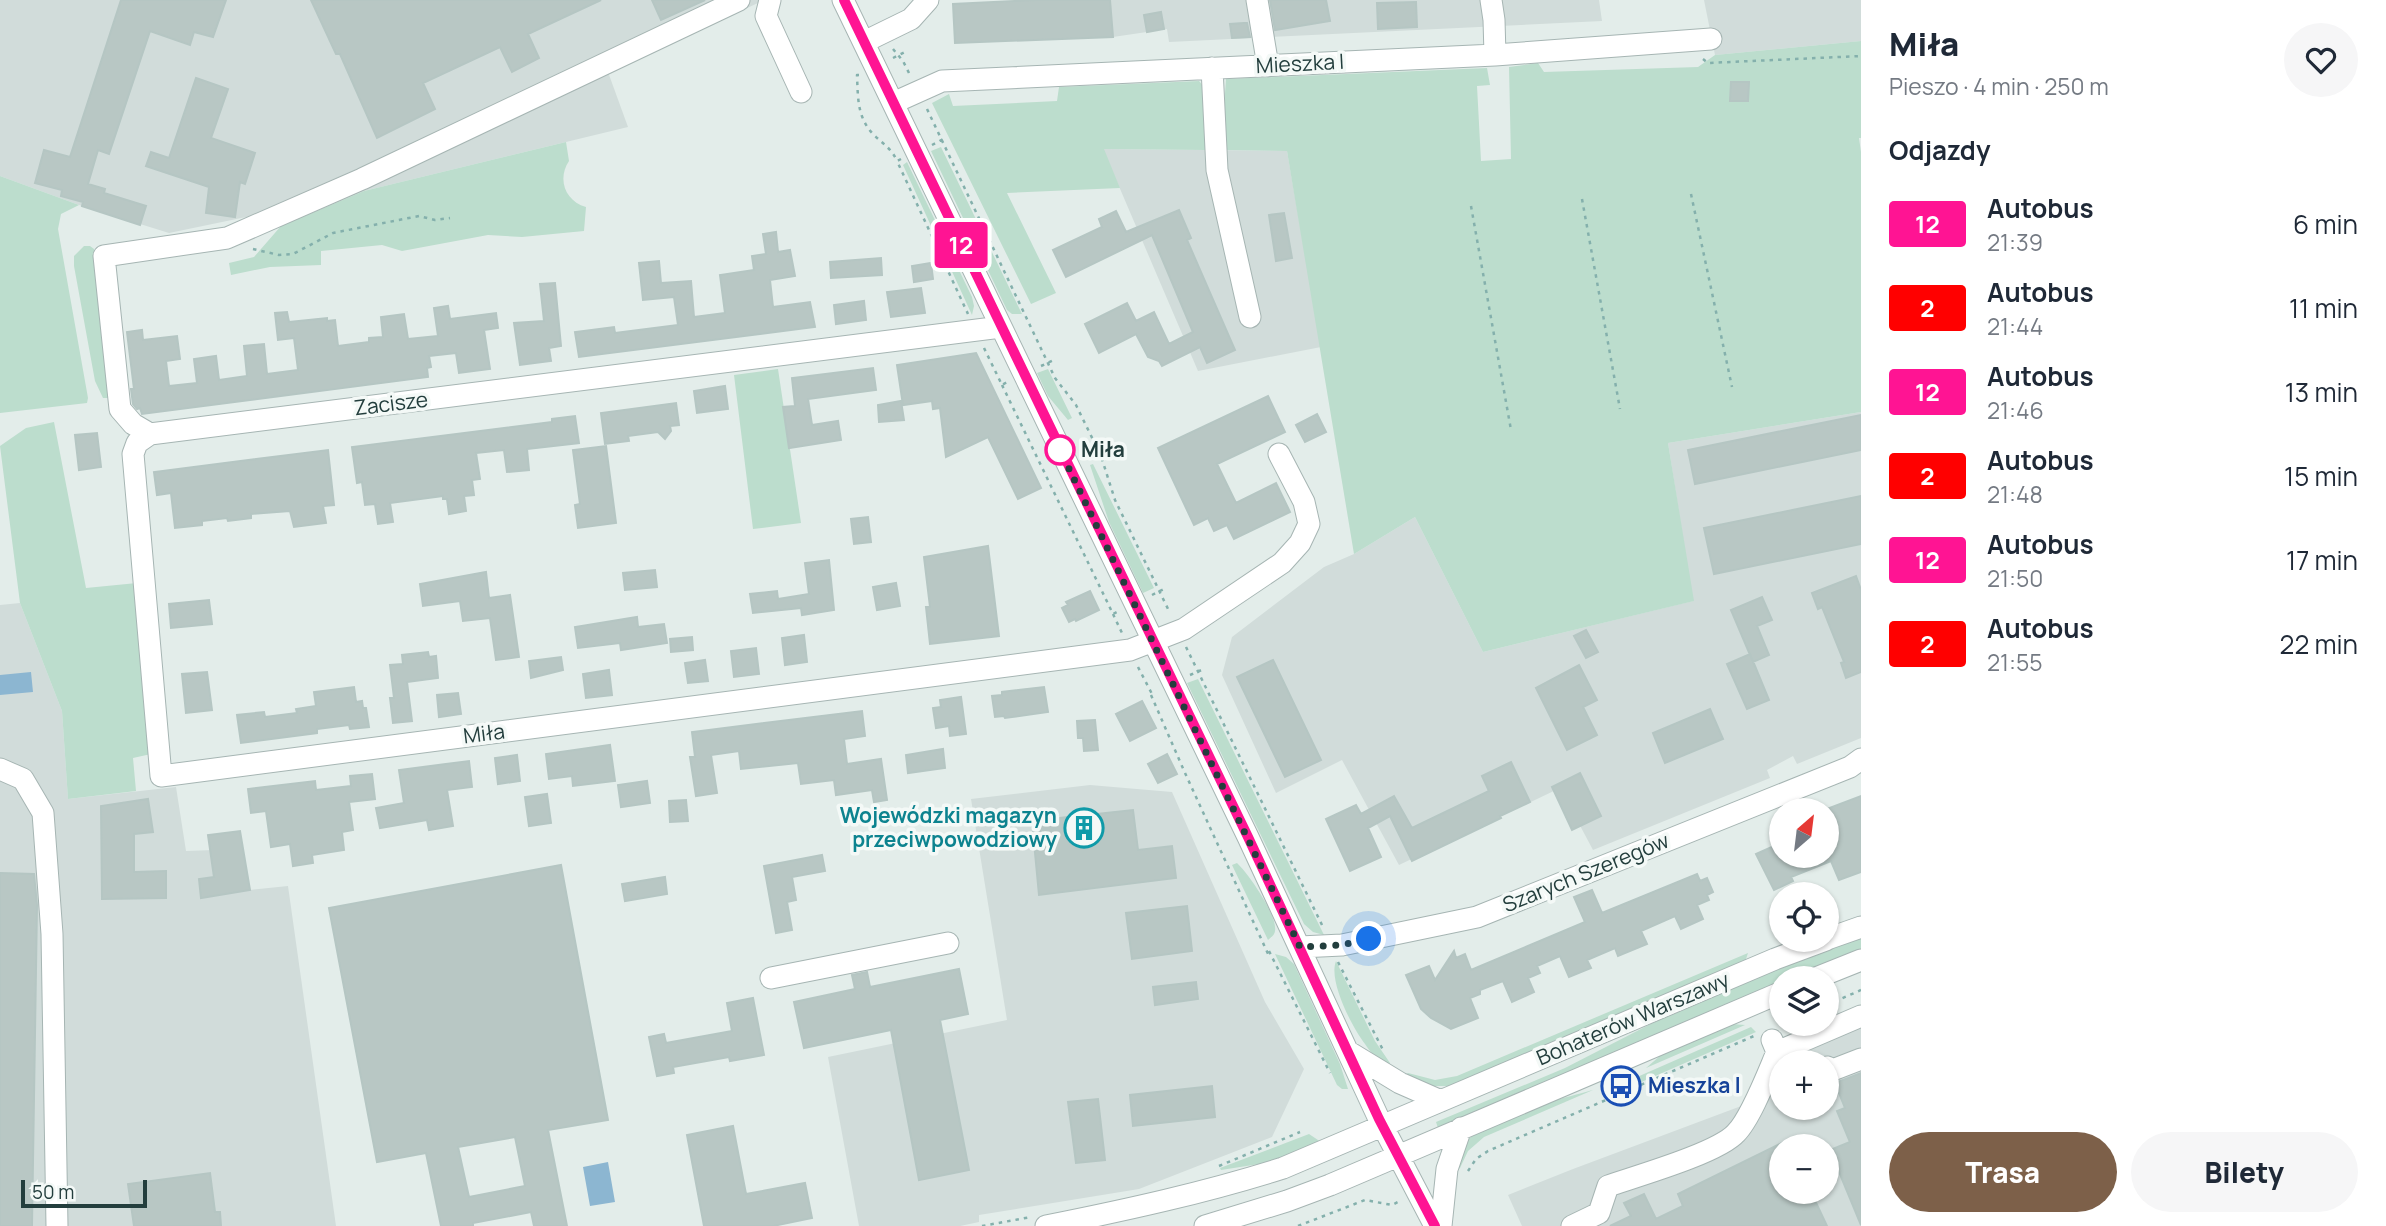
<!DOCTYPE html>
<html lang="pl">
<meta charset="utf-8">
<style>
body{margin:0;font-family:Manrope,sans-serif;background:#f6f6f7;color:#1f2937;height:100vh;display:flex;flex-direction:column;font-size:26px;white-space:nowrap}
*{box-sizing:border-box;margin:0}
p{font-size:23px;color:#747a83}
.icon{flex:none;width:38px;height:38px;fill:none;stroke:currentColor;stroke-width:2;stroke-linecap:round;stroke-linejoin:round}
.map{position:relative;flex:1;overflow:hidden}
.side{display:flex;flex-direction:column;background:#fff;width:525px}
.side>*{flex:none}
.badge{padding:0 14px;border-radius:5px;font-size:24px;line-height:46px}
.needle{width:46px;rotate:28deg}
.tools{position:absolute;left:1769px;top:798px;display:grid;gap:14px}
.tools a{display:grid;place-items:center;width:70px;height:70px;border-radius:50%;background:#fff;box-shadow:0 2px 5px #0004;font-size:35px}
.scale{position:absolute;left:21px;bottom:18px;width:126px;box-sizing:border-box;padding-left:7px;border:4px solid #233e3d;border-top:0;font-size:19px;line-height:24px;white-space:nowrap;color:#233e3d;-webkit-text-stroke:5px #f4f9f7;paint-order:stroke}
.you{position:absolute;width:35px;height:35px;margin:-18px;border:5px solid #fff;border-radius:50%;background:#1a73e8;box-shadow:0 0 0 10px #1a73e833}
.map>.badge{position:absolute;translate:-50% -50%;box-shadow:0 0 0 4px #fff}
h2{padding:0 28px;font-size:26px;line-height:63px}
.round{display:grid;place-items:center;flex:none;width:74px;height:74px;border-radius:37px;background:#f6f6f7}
.overview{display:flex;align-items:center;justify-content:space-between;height:119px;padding:0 28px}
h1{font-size:33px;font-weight:800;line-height:52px}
.action{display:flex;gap:14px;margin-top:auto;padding:14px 28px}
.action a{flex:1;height:80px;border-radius:42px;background:#7d6049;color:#fff;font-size:28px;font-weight:800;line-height:80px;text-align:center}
.action a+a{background:#f6f6f7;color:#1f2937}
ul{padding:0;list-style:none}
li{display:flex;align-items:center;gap:21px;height:84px;padding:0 28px}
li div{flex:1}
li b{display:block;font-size:26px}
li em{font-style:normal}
li .badge{min-width:77px;font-weight:700;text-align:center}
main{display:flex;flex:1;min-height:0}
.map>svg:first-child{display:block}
.built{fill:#d1dcda;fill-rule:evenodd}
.green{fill:#bcddcd}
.water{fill:#8cb6d1}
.building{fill:#b8c7c4;stroke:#b5c6c3;stroke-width:2;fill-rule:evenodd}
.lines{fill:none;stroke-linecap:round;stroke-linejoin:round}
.minor-casing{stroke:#a6b5b3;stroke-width:23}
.path{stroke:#84b0ac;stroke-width:2.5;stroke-dasharray:3.5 5;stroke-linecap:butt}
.minor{stroke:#fff;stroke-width:21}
.line-casing{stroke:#fff;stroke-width:16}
.line{stroke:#ff1493;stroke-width:10}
.walk{stroke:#233e3d;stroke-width:7;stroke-dasharray:0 12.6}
.stop-dot{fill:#fff;stroke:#ff1493;stroke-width:3.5}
.labels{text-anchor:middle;stroke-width:7;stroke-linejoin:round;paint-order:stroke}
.street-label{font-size:21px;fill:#233e3d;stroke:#f4f9f7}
.stop-label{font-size:21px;font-weight:bold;fill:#233e3d;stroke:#f4f9f7;text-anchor:start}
.culture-label{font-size:21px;font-weight:bold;fill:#0d838f;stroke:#f4f9f7;text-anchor:end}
.transit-label{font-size:21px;font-weight:bold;fill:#164399;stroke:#f4f9f7;text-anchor:start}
</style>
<main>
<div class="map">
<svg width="1861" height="1226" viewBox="0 0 1861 1226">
<rect width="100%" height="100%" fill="#e3edea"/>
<path class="built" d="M0 0H758V3L608 72 628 127 364 191 281 226 272 207 251 216 169 233 79 205 0 176Z
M1061 0H1599L1602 21 1169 42 1167 29 1113 37Z
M1704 0H1861V41L1715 55Z
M1103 149 1287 151 1321 347 1198 371Z
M1861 412V738L1797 764 1793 756 1767 770 1770 778 1593 850 1560 788 1399 865 1342 760 1276 793 1222 675 1232 637 1324 567 1354 554 1415 517 1483 652 1693 601 1668 443Z
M20 603 62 711 68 799 176 787 186 851 243 849 250 890 288 886 336 1226H0V605Z
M1090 785 1172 792 1265 1002 1304 1069 1272 1137 1139 1189 979 1215V1222L960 1226H859L828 1057 1007 1020 971 799Z
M1861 1023V1226H1522L1508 1195 1573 1169 1781 1091 1782 1108H1827V1062H1782L1781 1060ZM1782 1146H1827V1192H1782Z"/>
<path class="green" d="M1861 41V138H1859L1861 152V412L1668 443 1694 601 1483 652 1415 517 1354 554 1287 151 1221 150 1226 79 1487 68 1490 85 1477 86 1481 161 1511 159 1509 67 1538 63 1544 72 1698 67 1715 55Z
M1199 81 1205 88 1206 150 1104 149 1120 188 1007 193 1056 293 1031 304 932 103 949 94 953 106 1057 101 1059 87Z
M566 142 569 161C557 179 565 201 586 207L584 231 522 237 488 235 402 251 382 245 321 251V265L270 267 231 275 229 263 254 257 281 226 364 191Z
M941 147 1022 314H1012L1007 310 931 151Z
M907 162 972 297 974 306 972 315 903 165Z
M0 176 79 205 61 214 58 229 88 398 87 403 0 413Z
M84 246H90L94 249 109 398H103L95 381 74 266V256Z
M778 369 801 523 753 529 734 375Z
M1048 369 1072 418 1068 420 1048 396 1037 373Z
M54 422 86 588 137 583 151 754 133 758 136 791 68 799 62 711 20 603 0 446 26 428Z
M1093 464 1154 588 1143 593 1109 522 1090 465Z
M1198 679 1324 935 1313 932 1304 924 1187 683Z
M1237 863C1248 873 1278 916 1275 931 1274 936 1272 936 1268 940L1232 865Z
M1861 937V951L1791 978H1782L1781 982 1438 1128 1436 1122 1565 1068 1674 1012 1779 967Z
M1748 953 1745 962 1449 1086H1425L1404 1076 1408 1073 1435 1080 1457 1076Z
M1275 954 1286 957 1294 964 1340 1064 1348 1089H1342L1337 1085Z
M1336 961 1375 1041 1390 1063 1389 1069C1380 1061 1371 1054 1365 1044 1352 1027 1328 981 1336 961Z
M1732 1024 1745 1025 1646 1068 1668 1049Z
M1751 1027 1756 1032 1630 1087 1628 1081Z
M1593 1090 1484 1137 1468 1151 1460 1168 1457 1170C1460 1159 1462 1148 1469 1139 1489 1117 1563 1098 1593 1090Z
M1309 1134 1321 1142 1278 1161 1221 1170 1220 1168Z"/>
<path class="water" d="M31 672 33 692 0 695V675Z
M608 1162 615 1202 590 1206 583 1167Z"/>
<path class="building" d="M121 0H226L213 37 194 32 190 45 150 31 109 154 98 150 88 184 105 189 104 193 146 206 140 225 82 206 83 202 61 196 62 190 35 183 44 150 70 157Z
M311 0H601L528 34 539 58 512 72 500 47 423 83 435 109 377 138 340 54H336Z
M652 0H705L661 20Z
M1035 0H1110L1113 37 955 43 953 4Z
M1270 0H1326L1330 21 1275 30Z
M1416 2 1417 27 1378 29 1377 3Z
M1161 12 1164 29 1147 32 1144 15Z
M1244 23H1247L1250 37 1232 38 1230 24Z
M196 78 228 89 211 138 255 153 245 184 240 182 235 217 206 213 209 187 146 166 151 152 169 158Z
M1731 82H1749L1748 101H1730Z
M1179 210 1191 238 1187 240 1235 350 1207 363 1200 347 1162 366 1159 361 1148 357 1136 334 1099 353 1085 324 1127 303 1136 321 1154 312 1169 344 1193 332 1152 235 1066 277 1053 250 1102 227 1099 219 1116 211 1126 232Z
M1284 213 1292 258 1276 261 1269 215Z
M776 232 778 252 790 250 795 276 770 280 773 307 810 302 815 327 579 357 575 332 614 327 615 333 678 325 674 297 643 300 639 263 659 261 661 283 691 281 694 317 725 313 720 275 754 270 752 256 766 254 763 234Z
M881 258 882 275 831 278 830 262Z
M931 263 933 279 914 282 912 266Z
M555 283 561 346 549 348 551 361 520 365 514 323 544 321 540 284Z
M921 288 925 313 891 317 887 292Z
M864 301 866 320 836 324 834 305Z
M448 306 450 319 496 313 498 328 484 330 490 369 459 373 456 353 429 356 431 367 427 368 428 377 142 414 140 408 137 409 133 404 131 389H134L127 332 142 330 143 340 177 336 180 359 166 361 169 386 197 383 194 359 216 356 219 380 247 376 244 346 264 344 267 374 298 370 294 338 278 340 275 313 287 312 289 322 327 318V321L335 320 338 346 369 342V338L383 337 381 317 404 314 408 339 438 336 434 308Z
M976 353 1041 488 1018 499 988 437 946 457 940 408 933 409 932 401 903 405 897 365Z
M873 368 876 390 808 399 812 425 838 421 841 440 789 448 783 407 795 406 792 378Z
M725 386 728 409 697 413 694 391Z
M1268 396 1285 432 1217 464 1236 503 1276 483 1290 512 1234 539 1227 525 1214 531 1208 518 1194 525 1158 448Z
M901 401 904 420 879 422 878 405Z
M676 403 679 425 670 426 671 431 665 439 658 432 628 436 629 441 605 444 601 413Z
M1317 414 1326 432 1305 442 1296 425Z
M1861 415V450L1695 484 1688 450Z
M575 416 579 443 527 449 529 470 507 472 504 450 476 453 480 479 472 480 474 495 464 496 466 511 449 514 447 499H443V496L390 503 393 522 378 524 375 504 365 505 362 482 357 483 352 447 552 422V419Z
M97 433 101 467 79 470 75 435Z
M606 446 616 523 578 528 575 505 580 504 573 450Z
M328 450 334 505 323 506 326 523 294 527 290 511 251 514V518L228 521 227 518 202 521V525L175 528 171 493 157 495 154 472Z
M1861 496V544L1714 574 1704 528Z
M868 517 871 542 854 544 851 519Z
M988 546 999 636 930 644 926 607H930L924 557Z
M829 560 834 610 802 615 801 608 753 613 750 594 777 591 778 599 809 594 805 563Z
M655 570 657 587 625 590 623 573Z
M486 572 489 598 510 595 519 657 496 660 490 618 463 621 460 601 423 606 420 584Z
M1856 576 1861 590V672L1846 678 1841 663 1844 662 1822 607 1818 609 1812 593Z
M896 583 900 606 877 610 873 587Z
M1090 591 1099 610 1076 621 1075 619 1069 622 1062 608 1068 605 1066 602Z
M1762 597 1772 620 1757 626 1769 655 1753 662 1731 610Z
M209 600 212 624 171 628 169 604Z
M637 617 638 627 664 624 667 643 621 650 620 643 578 648 575 627Z
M1586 630 1598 652 1586 658 1574 636Z
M804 635 807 662 785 665 782 638Z
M692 637 693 650 671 652 670 639Z
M756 648 759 674 734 677 731 651Z
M428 652 429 657 436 656 438 678 407 682 412 721 393 723 390 698H394L390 665 403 664 402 655Z
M1750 654 1769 700 1747 709 1727 664Z
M561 657 563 670 531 678 529 661Z
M705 660 708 681 688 683 685 663Z
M1273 660 1321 760 1285 777 1237 677Z
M1579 665 1597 700 1583 707 1597 735 1567 750 1536 688Z
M609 670 612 695 586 698 583 674Z
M207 672 212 710 186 713 182 674Z
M354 687 356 702 362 701 363 708H366L369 727 350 729 349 725 317 729V733L241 743 237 715 264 712 265 717 297 713 296 709 316 706 314 692Z
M1044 687 1048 712 1005 718 1004 716 995 717 992 696 1002 695V692Z
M458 693 461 714 439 717 437 695Z
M961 697 966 734 950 736 949 726 936 728 933 708 941 707 940 700Z
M1142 701 1156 728 1130 741 1116 714Z
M1710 709 1723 739 1665 763 1653 733Z
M862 711 865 736 844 739 847 764 881 759 887 800 874 802 872 790 836 795 834 780 801 784 798 763 741 769 739 751 711 755 717 793 696 796 690 757H695L692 732Z
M1095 720 1098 750 1084 751 1083 738H1078L1077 721Z
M610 745 615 781 573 786 572 776 549 779 546 754Z
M943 749 945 768 908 773 906 755Z
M1167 754 1177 774 1158 783 1148 764Z
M517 755 520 781 498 784 495 758Z
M469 761 472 787 447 790 453 826 429 830 427 820 380 828 376 808 404 803 399 770Z
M1511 762 1530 802 1500 816 1501 818 1412 861 1390 816 1368 828 1381 857 1350 871 1326 819 1356 805 1361 814 1394 796 1412 828 1489 791 1482 776Z
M1580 773 1601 816 1572 830 1552 787Z
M372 774 375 799 349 802 353 830 342 832 344 850 312 855 313 863 293 866 290 844 271 847 266 811 251 813 248 789 315 781 316 790 351 786 350 776Z
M647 781 650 803 621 807 618 785Z
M547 794 551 823 529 826 525 797Z
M1861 796V872L1839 880 1831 861 1791 877 1793 881 1774 890 1756 854 1776 845 1781 856H1827V809Z
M148 799 153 832 134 834V872L166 871V898L102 899 101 806Z
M686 800 688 821 670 822 669 801Z
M1133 810 1138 850 1172 846 1176 878 1039 895 1032 821Z
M240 831 250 890 201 898 199 879 214 877 208 835Z
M822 855 825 871 792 877 796 900 787 902 792 930 776 933 764 866Z
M561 865 608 1120 548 1130 567 1226H534L531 1212 473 1223V1226H441L426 1153 377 1162 329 908ZM515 1137 525 1186 469 1197 458 1147Z
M0 873 34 874 37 905 32 1226H0Z
M1697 874 1700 881 1707 878 1713 892 1707 895 1709 900 1697 905 1703 919 1681 929 1675 916 1641 931 1647 944 1618 956 1615 948 1587 960 1591 968 1569 977 1560 956 1537 966 1540 973 1528 978 1534 992 1512 1002 1503 981 1480 990V994L1470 998 1478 1018 1451 1029 1431 1018 1421 1009 1406 975 1429 966 1435 980 1454 951 1456 958 1465 954 1471 970 1585 922 1574 897 1592 890 1602 913Z
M665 877 667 894 625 901 622 884Z
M1187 906 1192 951 1132 959 1126 913Z
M959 969 968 1014 940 1020 969 1170 919 1180 891 1030 804 1048 794 1002 855 989 852 975 867 972 870 987Z
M1196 982 1198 999 1155 1005 1153 987Z
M753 998 764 1055 730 1061 729 1057 673 1067 674 1073 657 1076 649 1037 664 1034 666 1043 732 1031 727 1003Z
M1861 1073V1225L1830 1150 1850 1142 1837 1111 1845 1108 1835 1083Z
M1212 1086 1215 1117 1133 1126 1130 1095Z
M1098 1099 1105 1160 1076 1163 1068 1102Z
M733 1126 746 1194 805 1183 812 1218 773 1226H704L687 1135Z
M1782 1143V1192H1811L1827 1226H1610L1631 1216 1624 1203 1644 1194 1656 1219 1683 1206 1678 1194Z
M210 1173 215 1212H220L221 1226H134L128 1184Z"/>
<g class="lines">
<g class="minor-casing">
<path id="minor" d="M739 0 362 179 227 238 104 256 120 409 133 424 150 434 1001 327
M770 0 766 16 801 92
M843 0 1248 837 1379 1119 1435 1226
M1257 0 1268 66
M1491 0 1494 20 1495 55
M864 42 911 19 928 0
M1212 68 1217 170 1250 317
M893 103 942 81 1495 55 1711 39
M150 434 137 443 133 454 161 776 1130 650 1184 629 1282 563 1300 543 1309 524 1304 502 1279 454
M0 769 23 779 43 813 52 934 57 1226
M1827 939 1861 927
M1300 947 1342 945 1477 917 1850 767 1861 759
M771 978 948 943
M1816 978 1861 960
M1349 1052 1400 1083 1441 1101
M1777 1052 1861 1016
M1827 1067 1830 1071 1861 1059
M1046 1226C1126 1210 1204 1193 1283 1168L1775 959 1826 940
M1205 1226 1287 1201 1330 1185 1782 992
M1441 1226 1447 1169 1461 1128
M1572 1226 1599 1213 1608 1186C1637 1176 1718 1153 1736 1133 1751 1118 1768 1073 1777 1052L1772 1040"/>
</g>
<path class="path" d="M893 49 903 61 910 75
M893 58 905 52
M1703 59 1708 63 1861 56
M859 75H857C858 98 857 118 874 135 883 144 892 149 897 161
M927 109 1055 378 1076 405 1101 456 1115 500 1170 613
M932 145 947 137
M901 159 897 161 968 314
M1691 194 1732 387
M1582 199 1620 409
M1471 206 1511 430
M253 249 279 255 293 254 333 233 419 216 435 220 450 218
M984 348 1002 385 1007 382
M1041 366 1054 360
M1002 385 1113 614 1117 612
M1152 595 1164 589
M1113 614 1122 633
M1186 647 1323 927
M1138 667 1152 694
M1190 675 1204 669
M1151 695 1185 773 1269 956
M1269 951 1330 1073
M1338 962 1383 1050
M1827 1005 1861 990
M1219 1166 1300 1132
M1468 1171 1476 1159 1488 1151 1754 1036
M982 1226 1031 1217
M1298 1226 1365 1200 1392 1205 1400 1201"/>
<use href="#minor" class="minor"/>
</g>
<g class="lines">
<g class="line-casing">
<path id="line" d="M844 0 1248 837 1379 1119 1435 1226"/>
</g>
<use href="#line" class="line"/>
<path class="walk" d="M1060 450 1059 448 1300 947 1342 945 1369 939"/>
</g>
<defs>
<g id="building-ring" transform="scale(2.0125)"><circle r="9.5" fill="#f4f9f7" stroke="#0f9aa8" stroke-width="1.5"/><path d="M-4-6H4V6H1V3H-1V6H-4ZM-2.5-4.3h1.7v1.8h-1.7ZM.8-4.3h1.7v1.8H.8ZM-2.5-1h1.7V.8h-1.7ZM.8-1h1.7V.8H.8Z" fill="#0f9aa8"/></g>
<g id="bus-ring" transform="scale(2.0125)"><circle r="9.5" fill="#f4f9f7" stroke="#1a4fb4" stroke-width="1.5"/><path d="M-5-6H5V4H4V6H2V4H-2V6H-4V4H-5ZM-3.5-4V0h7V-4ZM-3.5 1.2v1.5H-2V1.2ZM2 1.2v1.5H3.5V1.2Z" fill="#1a4fb4"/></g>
</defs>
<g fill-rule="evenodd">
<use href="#building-ring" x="1084" y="828"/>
<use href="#bus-ring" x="1621" y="1086"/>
</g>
<circle class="stop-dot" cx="1060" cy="450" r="14"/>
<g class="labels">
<g class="street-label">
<text transform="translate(1300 64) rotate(-3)" y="7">Mieszka I</text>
<text transform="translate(391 404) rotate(-7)" y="7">Zacisze</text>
<text transform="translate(484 734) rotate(-7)" y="7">Miła</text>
<text transform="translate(1586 873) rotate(-22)" y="7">Szarych Szeregów</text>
<text transform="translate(1633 1019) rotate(-23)" y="7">Bohaterów Warszawy</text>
</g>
<g class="stop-label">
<text x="1081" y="457">Miła</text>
</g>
<g class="culture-label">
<text x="1057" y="823">Wojewódzki magazyn<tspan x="1057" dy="24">przeciwpowodziowy</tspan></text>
</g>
<g class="transit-label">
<text x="1648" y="1093">Mieszka I</text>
</g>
</g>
</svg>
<div class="tools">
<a><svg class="needle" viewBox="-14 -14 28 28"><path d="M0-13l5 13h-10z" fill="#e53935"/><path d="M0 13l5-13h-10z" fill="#747a83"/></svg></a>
<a><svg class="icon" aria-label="locate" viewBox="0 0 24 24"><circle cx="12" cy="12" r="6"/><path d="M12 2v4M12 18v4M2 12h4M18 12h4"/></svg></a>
<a><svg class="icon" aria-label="layers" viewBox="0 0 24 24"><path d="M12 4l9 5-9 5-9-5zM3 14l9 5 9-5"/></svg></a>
<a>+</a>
<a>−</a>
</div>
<div class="scale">50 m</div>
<div class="you" style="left:1369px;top:939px"></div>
<b class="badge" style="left:961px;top:245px;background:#ff1493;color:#fff">12</b>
</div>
<section class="side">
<div class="overview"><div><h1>Miła</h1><p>Pieszo · 4 min · 250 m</p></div><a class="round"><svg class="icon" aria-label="heart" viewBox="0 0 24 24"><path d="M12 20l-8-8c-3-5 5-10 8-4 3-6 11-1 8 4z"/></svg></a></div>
<h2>Odjazdy</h2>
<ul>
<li><span class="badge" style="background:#ff1493;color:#fff">12</span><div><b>Autobus</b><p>21:39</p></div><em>6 min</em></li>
<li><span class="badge" style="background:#f00;color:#fff">2</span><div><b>Autobus</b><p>21:44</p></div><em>11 min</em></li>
<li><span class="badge" style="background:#ff1493;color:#fff">12</span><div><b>Autobus</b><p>21:46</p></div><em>13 min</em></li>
<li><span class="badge" style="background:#f00;color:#fff">2</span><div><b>Autobus</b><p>21:48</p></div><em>15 min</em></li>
<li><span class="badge" style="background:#ff1493;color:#fff">12</span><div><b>Autobus</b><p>21:50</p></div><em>17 min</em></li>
<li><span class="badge" style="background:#f00;color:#fff">2</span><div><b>Autobus</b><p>21:55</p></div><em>22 min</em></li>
</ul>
<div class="action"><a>Trasa</a><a>Bilety</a></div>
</section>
</main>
